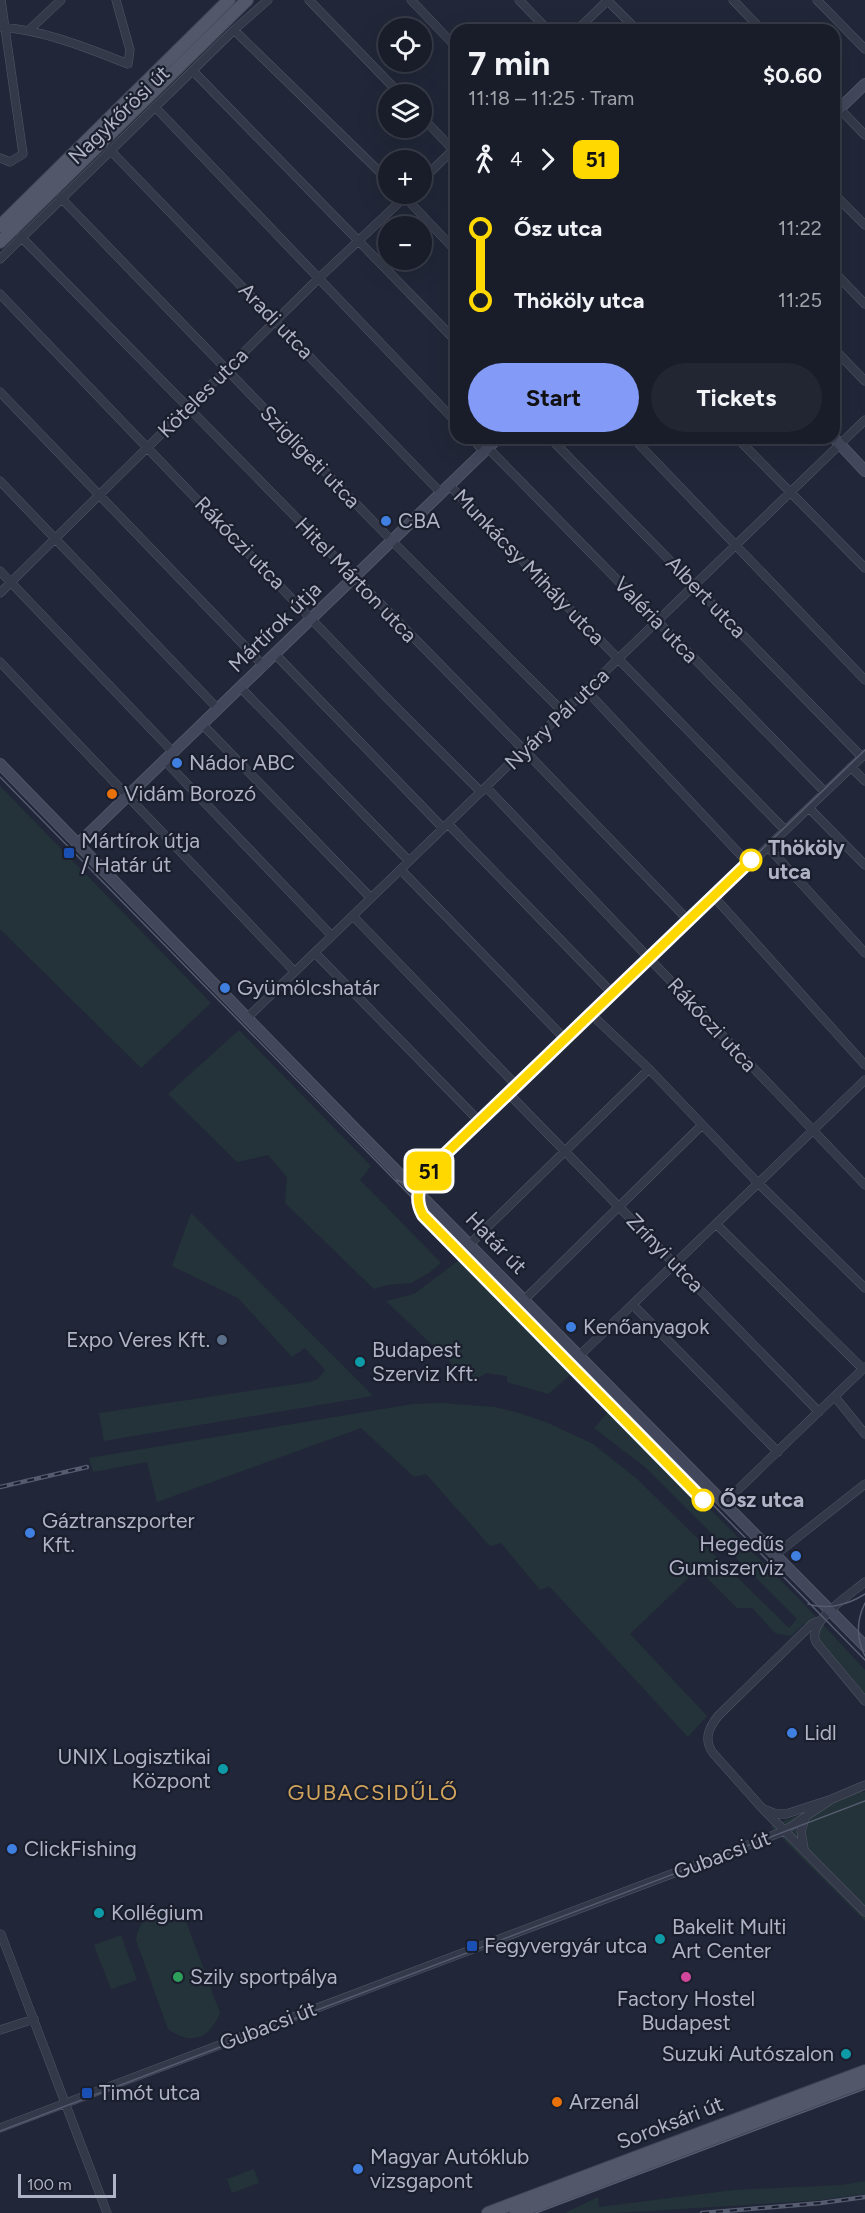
<!DOCTYPE html>
<meta charset="utf-8">
<style>
body{margin:0;font-family:Figtree,sans-serif;background:#222632;color:#f1f3f6;height:100vh;display:flex;flex-direction:column;font-size:22px;white-space:nowrap}
*{box-sizing:border-box;margin:0}
p{font-size:20px;color:#9fa2a8}
.icon{flex:none;width:33px;height:33px;fill:none;stroke:currentColor;stroke-width:2;stroke-linecap:round;stroke-linejoin:round}
.map{position:relative;flex:1;overflow:hidden}
.sheet{position:absolute;left:450px;top:24px;width:390px;height:420px;display:flex;flex-direction:column;background:#191d2a;border-radius:18px;box-shadow:0 6px 24px #0002,0 0 0 2px #373b47}
.sheet>*{flex:none}
.badge{padding:0 12px;border-radius:9px;font-size:21px;line-height:39px}
.controls{position:absolute;left:378px;top:18px;display:grid;gap:12px}
.controls a{display:grid;place-items:center;width:54px;height:54px;border-radius:50%;background:#191d2a;box-shadow:0 6px 24px #0002,0 0 0 2px #373b47;font-size:30px}
.scale{position:absolute;left:18px;bottom:15px;width:98px;box-sizing:border-box;padding-left:6px;border:3px solid #afb3c5;border-top:0;font-size:16px;line-height:21px;white-space:nowrap;color:#afb3c5;-webkit-text-stroke:4px #1a1e2d;paint-order:stroke}
.map>.badge{position:absolute;translate:-50% -50%;box-shadow:0 0 0 3px #fff}
.legs{display:flex;align-items:center;gap:9px;height:66px;padding:0 18px;font-size:20px}
.legs p{margin-inline-start:auto}
.summary{display:flex;align-items:center;justify-content:space-between;height:102px;padding:0 18px}
h1{font-size:33px;font-weight:700;line-height:45px}
.primary-button{display:flex;gap:12px;margin-top:auto;padding:12px 18px}
.primary-button a{flex:1;height:69px;border-radius:36px;background:#839af6;color:#111;font-size:24px;font-weight:700;line-height:69px;text-align:center}
.primary-button a+a{background:#222632;color:#f1f3f6}
ul{padding:0 18px;list-style:none}
li{display:flex;align-items:center;gap:21px;height:72px;font-size:22px}
li i{display:grid;place-items:center;width:9px;height:100%;margin:0 8px;background:currentColor}
li i::after{content:'';width:15px;height:15px;margin:-8px;border:4px solid;border-radius:50%;background:#191d2a}
li p{margin-inline-start:auto}
li:first-child i{background:linear-gradient(#0000 50%,currentColor 0)}
li:last-child i{background:linear-gradient(currentColor 50%,#0000 0)}
.map>svg:first-child{display:block}
.green{fill:#233339}
.lines{fill:none;stroke-linecap:round;stroke-linejoin:round}
.street-casing{stroke:#525666;stroke-width:9}
.secondary-casing{stroke:#525666;stroke-width:12}
.primary-casing{stroke:#3e4252;stroke-width:14}
.street{stroke:#343949;stroke-width:8}
.secondary{stroke:#42475b;stroke-width:10}
.primary{stroke:#525869;stroke-width:12}
.tram{stroke:#565c70;stroke-width:1.5}
.rail-casing{stroke:#565c70;stroke-width:4.5}
.rail{stroke:#1a1e2d;stroke-width:2;stroke-dasharray:7;stroke-linecap:butt}
.line-1-casing{stroke:#fff;stroke-width:14}
.line-1{stroke:#ffd800;stroke-width:9}
.shop-dot{fill:#3f7fe0;stroke:#1a1e2d;stroke-width:2}
.food-dot{fill:#e8710a;stroke:#1a1e2d;stroke-width:2}
.transit-dot{fill:#1a4fb4;stroke:#1a1e2d;stroke-width:2}
.stop-1-dot{fill:#fff;stroke:#ffd800;stroke-width:3}
.service-dot{fill:#5c6f8a;stroke:#1a1e2d;stroke-width:2}
.culture-dot{fill:#0f9aa8;stroke:#1a1e2d;stroke-width:2}
.leisure-dot{fill:#2e9e5b;stroke:#1a1e2d;stroke-width:2}
.hotel-dot{fill:#d1479c;stroke:#1a1e2d;stroke-width:2}
.labels{text-anchor:middle;stroke-width:4.5;stroke-linejoin:round;paint-order:stroke}
.street-label{font-size:21px;fill:#afb3c5;stroke:#1a1e2d}
.poi-label{font-size:21px;fill:#afb3c5;stroke:#1a1e2d;text-anchor:start}
.stop-label{font-size:21px;font-weight:bold;fill:#afb3c5;stroke:#1a1e2d;text-anchor:start}
.neighbourhood-label{font-size:22px;letter-spacing:1.5px;fill:#d2a55d;stroke:#1a1e2d}
</style>
<div class="map">
<svg width="865" height="2213" viewBox="0 0 865 2213">
<rect width="100%" height="100%" fill="#212738"/>
<path class="green" d="M0 786 211 1003 141 1068 0 929Z
M239 1030 371 1166 360 1180 441 1263 429 1273 411 1283 387 1285 374 1289 285 1203 287 1177 268 1155 237 1162 168 1094Z
M191 1213 373 1396 104 1441 99 1413 310 1382 318 1379 325 1370 305 1348 292 1357 238 1298 172 1266Z
M462 1258 574 1372 548 1394 507 1382V1376L486 1373 477 1379 466 1377 386 1301 414 1294Z
M442 1403 495 1407 519 1413 548 1423 593 1444 636 1478 789 1628 797 1619 645 1467 594 1428 611 1409 802 1602 865 1670V1694L805 1623 791 1636 775 1633 752 1608H737L698 1569 630 1634 707 1716 688 1737 549 1586 540 1590 501 1543 490 1546 426 1474 414 1477 361 1428 157 1502 147 1462 93 1472 89 1458 413 1404Z
M860 1792H865V1921L770 1826Z
M155 1912H172L185 1919 220 2013C209 2039 192 2046 168 2029L136 1940C138 1926 143 1920 155 1912Z
M121 1935 137 1980 111 1989 94 1945Z
M254 2169 259 2183 232 2193 227 2179Z
M865 2181V2194L821 2200 745 2205 615 2213H565L598 2197 599 2207 734 2190 842 2185Z"/>
<g class="lines">
<g class="street-casing">
<path id="street" d="M309 0 400 94
M411 0 456 47
M519 0 548 30
M607 0 637 30
M733 0 762 30
M817 0 865 49
M0 27C44 30 87 48 128 64L130 50 116 0
M234 30 388 180
M577 30 608 0
M28 31 61 0
M193 71 456 341
M834 103 865 135
M155 107 456 422
M422 117 456 153
M110 150 441 493
M0 158 10 162 23 154 1 0
M422 180 455 148
M402 194 456 251
M834 194 865 225
M61 198 391 540 563 712
M21 237 524 750 690 922
M0 259 234 30 268 0
M834 272 865 304
M0 294 386 697 481 792
M834 349 865 381
M0 392 264 666
M472 438 484 452
M550 438 862 757
M633 438 865 680
M737 438 865 568
M488 448 825 792
M0 481 218 709
M449 485 785 830
M0 571 173 752
M0 593 319 278 408 194
M275 654 443 828
M0 662 294 971
M241 688 409 861
M586 690 750 865
M202 724 371 898
M165 761 332 936
M851 767 865 781
M486 787 865 1185
M809 808 865 865
M448 824 614 995
M768 847 865 953
M401 870 566 1040
M715 898 865 1065
M353 916 518 1087
M315 953 481 1123
M593 1016 649 1069 758 1183 865 1288
M248 1017 865 420
M510 1095 819 1412
M414 1188 566 1040 865 754
M716 1224 863 1369
M470 1244 649 1069
M524 1300 702 1125
M633 1305 778 1452
M579 1356 865 1080
M835 1397 865 1434
M724 1503 865 1367
M775 1555 865 1484
M865 1582C851 1594 806 1622 816 1642L865 1701
M819 1621 812 1624 719 1715C709 1727 703 1739 713 1753L762 1808 865 1912
M766 1810 776 1814H786L832 1799 865 1785
M804 1849 801 1831 805 1818
M1 1934 107 2213
M0 2030 34 2019
M0 2128 756 1842 784 1831 832 1799"/>
</g>
<g class="secondary-casing">
<path id="secondary" d="M834 114 865 84
M834 438 865 471
M0 764 363 1137 865 1646
M78 844 498 438"/>
</g>
<g class="primary-casing">
<path id="primary" d="M0 226 229 0
M0 242 247 0
M488 2213 865 2071
M516 2213 865 2081"/>
</g>
<use href="#street" class="street"/>
<use href="#secondary" class="secondary"/>
<use href="#primary" class="primary"/>
<path class="tram" d="M0 777 865 1660
M395 1180 410 1184 420 1179 865 750
M865 1603C856 1621 856 1638 865 1656
M808 1604C827 1610 848 1605 865 1594
M0 2131 865 1801
M536 2213 865 2089"/>
<g class="rail-casing">
<path id="rail" d="M0 1487 87 1467
M702 2213 821 2203 865 2197"/>
</g>
<use href="#rail" class="rail"/>
</g>
<g class="lines">
<g class="line-1-casing">
<path id="line-1" d="M703 1500 423 1215C411 1193 423 1177 438 1161L751 860"/>
</g>
<use href="#line-1" class="line-1"/>
</g>
<g class="shop-dot">
<circle cx="386" cy="521" r="6"/>
<circle cx="177" cy="763" r="6"/>
<circle cx="225" cy="988" r="6"/>
<circle cx="571" cy="1327" r="6"/>
<circle cx="30" cy="1533" r="6"/>
<circle cx="796" cy="1556" r="6"/>
<circle cx="792" cy="1733" r="6"/>
<circle cx="12" cy="1849" r="6"/>
<circle cx="358" cy="2169" r="6"/>
</g>
<g class="food-dot">
<circle cx="112" cy="794" r="6"/>
<circle cx="557" cy="2102" r="6"/>
</g>
<g class="transit-dot">
<rect x="63" y="847" width="12" height="12" rx="3"/>
<rect x="466" y="1940" width="12" height="12" rx="3"/>
<rect x="81" y="2087" width="12" height="12" rx="3"/>
</g>
<g class="stop-1-dot">
<circle cx="751" cy="860" r="10"/>
<circle cx="703" cy="1500" r="10"/>
</g>
<circle class="service-dot" cx="222" cy="1340" r="6"/>
<g class="culture-dot">
<circle cx="360" cy="1362" r="6"/>
<circle cx="223" cy="1769" r="6"/>
<circle cx="99" cy="1913" r="6"/>
<circle cx="660" cy="1939" r="6"/>
<circle cx="846" cy="2054" r="6"/>
</g>
<circle class="leisure-dot" cx="178" cy="1977" r="6"/>
<circle class="hotel-dot" cx="686" cy="1977" r="6"/>
<g class="labels">
<g class="street-label">
<text transform="translate(119 115) rotate(-44)" y="7">Nagykőrösi út</text>
<text transform="translate(276 321) rotate(46)" y="7">Aradi utca</text>
<text transform="translate(203 393) rotate(-45)" y="7">Köteles utca</text>
<text transform="translate(310 457) rotate(46)" y="7">Szigligeti utca</text>
<text transform="translate(240 543) rotate(46)" y="7">Rákóczi utca</text>
<text transform="translate(529 567) rotate(46)" y="7">Munkácsy Mihály utca</text>
<text transform="translate(356 580) rotate(46)" y="7">Hitel Márton utca</text>
<text transform="translate(706 597) rotate(46)" y="7">Albert utca</text>
<text transform="translate(656 620) rotate(46)" y="7">Valéria utca</text>
<text transform="translate(275 627) rotate(-44)" y="7">Mártírok útja</text>
<text transform="translate(557 719) rotate(-44)" y="7">Nyáry Pál utca</text>
<text transform="translate(712 1025) rotate(47)" y="7">Rákóczi utca</text>
<text transform="translate(496 1243) rotate(46)" y="7">Határ út</text>
<text transform="translate(665 1253) rotate(46)" y="7">Zrínyi utca</text>
<text transform="translate(722 1855) rotate(-21)" y="7">Gubacsi út</text>
<text transform="translate(268 2026) rotate(-21)" y="7">Gubacsi út</text>
<text transform="translate(670 2123) rotate(-21)" y="7">Soroksári út</text>
</g>
<g class="poi-label">
<text x="398" y="528">CBA</text>
<text x="189" y="770">Nádor ABC</text>
<text x="124" y="801">Vidám Borozó</text>
<text x="81" y="848">Mártírok útja<tspan x="81" dy="24">/ Határ út</tspan></text>
<text x="237" y="995">Gyümölcshatár</text>
<text x="583" y="1334">Kenőanyagok</text>
<text x="210" y="1347" text-anchor="end">Expo Veres Kft.</text>
<text x="372" y="1357">Budapest<tspan x="372" dy="24">Szerviz Kft.</tspan></text>
<text x="42" y="1528">Gáztranszporter<tspan x="42" dy="24">Kft.</tspan></text>
<text x="784" y="1551" text-anchor="end">Hegedűs<tspan x="784" dy="24">Gumiszerviz</tspan></text>
<text x="804" y="1740">Lidl</text>
<text x="211" y="1764" text-anchor="end">UNIX Logisztikai<tspan x="211" dy="24">Központ</tspan></text>
<text x="24" y="1856">ClickFishing</text>
<text x="111" y="1920">Kollégium</text>
<text x="672" y="1934">Bakelit Multi<tspan x="672" dy="24">Art Center</tspan></text>
<text x="484" y="1953">Fegyvergyár utca</text>
<text x="190" y="1984">Szily sportpálya</text>
<text x="686" y="2006" text-anchor="middle">Factory Hostel<tspan x="686" dy="24">Budapest</tspan></text>
<text x="834" y="2061" text-anchor="end">Suzuki Autószalon</text>
<text x="99" y="2100">Timót utca</text>
<text x="569" y="2109">Arzenál</text>
<text x="370" y="2164">Magyar Autóklub<tspan x="370" dy="24">vizsgapont</tspan></text>
</g>
<g class="stop-label">
<text x="768" y="855">Thököly<tspan x="768" dy="24">utca</tspan></text>
<text x="720" y="1507">Ősz utca</text>
</g>
<g class="neighbourhood-label">
<text x="373" y="1800">GUBACSIDŰLŐ</text>
</g>
</g>
</svg>
<div class="controls">
<a><svg class="icon" aria-label="locate" viewBox="0 0 24 24"><circle cx="12" cy="12" r="6"/><path d="M12 2v4M12 18v4M2 12h4M18 12h4"/></svg></a>
<a><svg class="icon" aria-label="layers" viewBox="0 0 24 24"><path d="M12 4l9 5-9 5-9-5zM3 14l9 5 9-5"/></svg></a>
<a>+</a>
<a>−</a>
</div>
<div class="scale">100 m</div>
<b class="badge" style="left:429px;top:1171px;background:#ffd800;color:#111">51</b>
<section class="sheet">
<div class="summary"><div><h1>7 min</h1><p>11:18 – 11:25 · Tram</p></div><b>$0.60</b></div>
<div class="legs"><svg class="icon" aria-label="walk" viewBox="0 0 24 24"><circle cx="13" cy="4" r="2"/><path d="M13 8l-2 6 4 7M11 14l-3 7M7 12l3-4h3l4 4"/></svg>4<svg class="icon" aria-label="forward" viewBox="0 0 24 24"><path d="M9 5l7 7-7 7"/></svg><b class="badge" style="background:#ffd800;color:#111">51</b></div>
<ul>
<li><i style="color:#ffd800"></i><b>Ősz utca</b><p>11:22</p></li>
<li><i style="color:#ffd800"></i><b>Thököly utca</b><p>11:25</p></li>
</ul>
<div class="primary-button"><a>Start</a><a>Tickets</a></div>
</section>
</div>
